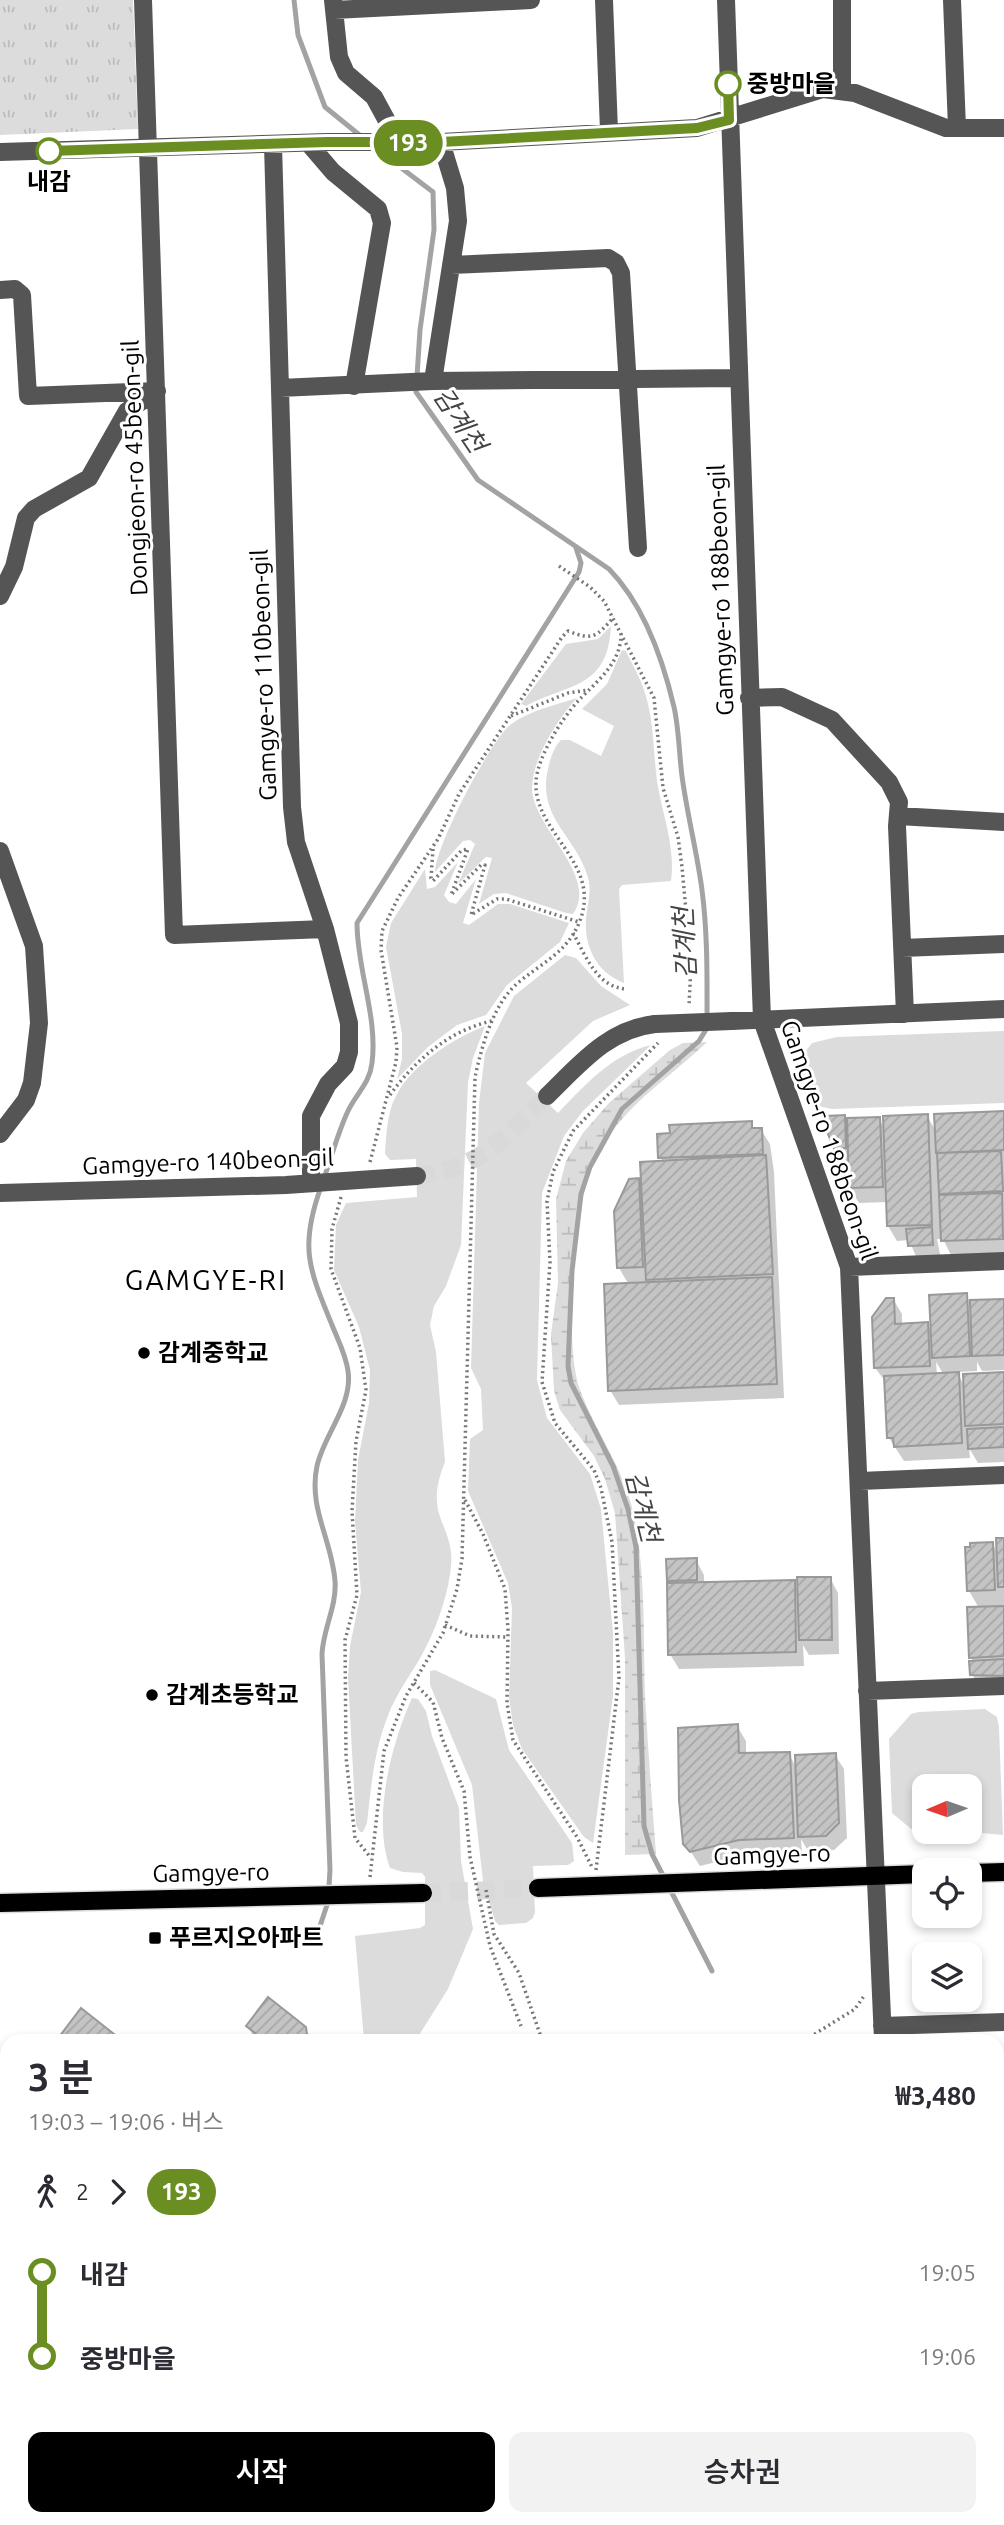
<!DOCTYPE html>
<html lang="ko">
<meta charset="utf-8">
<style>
body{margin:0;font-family:Ubuntu,"Noto Sans KR",sans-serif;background:#f2f2f3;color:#2b2b33;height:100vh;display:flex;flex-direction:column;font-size:26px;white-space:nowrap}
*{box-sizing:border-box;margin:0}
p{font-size:23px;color:#7c7c81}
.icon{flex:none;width:38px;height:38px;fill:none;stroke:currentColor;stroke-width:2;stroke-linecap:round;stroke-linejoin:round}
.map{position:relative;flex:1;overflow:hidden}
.details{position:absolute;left:0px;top:2034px;width:1004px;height:492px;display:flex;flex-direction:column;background:#fff;border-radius:21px 21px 0 0;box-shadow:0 4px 10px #0003}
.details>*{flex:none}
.badge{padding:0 14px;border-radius:23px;font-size:24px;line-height:46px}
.needle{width:46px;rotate:268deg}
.tools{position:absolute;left:912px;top:1774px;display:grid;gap:14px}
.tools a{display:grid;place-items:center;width:70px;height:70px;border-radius:14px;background:#fff;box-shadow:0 4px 10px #0003;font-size:35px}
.map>.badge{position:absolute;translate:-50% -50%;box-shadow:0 0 0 4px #fff}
.legs{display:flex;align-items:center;gap:10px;height:77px;padding:0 28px;font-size:23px}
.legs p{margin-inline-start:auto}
.overview{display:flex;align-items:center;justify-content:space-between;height:119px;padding:0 28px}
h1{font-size:38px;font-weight:600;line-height:52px}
.button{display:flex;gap:14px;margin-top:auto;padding:14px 28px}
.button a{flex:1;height:80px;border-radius:14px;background:#000;color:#fff;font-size:28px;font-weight:600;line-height:80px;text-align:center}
.button a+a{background:#f2f2f3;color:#2b2b33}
ul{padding:0 28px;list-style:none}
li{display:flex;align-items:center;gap:24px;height:84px;font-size:26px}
li i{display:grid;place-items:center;width:10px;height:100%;margin:0 9px;background:currentColor}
li i::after{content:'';width:18px;height:18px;margin:-9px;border:5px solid;border-radius:50%;background:#fff}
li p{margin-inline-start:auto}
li:first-child i{background:linear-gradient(#0000 50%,currentColor 0)}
li:last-child i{background:linear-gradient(currentColor 50%,#0000 0)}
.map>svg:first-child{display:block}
.grass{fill:#dcdcdc}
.wetland{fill:url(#wetland-marsh)}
.park{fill:url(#park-tufts)}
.shadow{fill:#0003;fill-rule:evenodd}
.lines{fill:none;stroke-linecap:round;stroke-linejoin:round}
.stream{stroke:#a3a3a3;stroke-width:5}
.building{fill:url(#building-hatch);stroke:#999;stroke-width:2}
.minor-tunnel{stroke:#d9d9d9;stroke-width:18;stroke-dasharray:18 9;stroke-linecap:butt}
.major-tunnel{stroke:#d9d9d9;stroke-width:18;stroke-dasharray:18 9;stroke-linecap:butt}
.major-casing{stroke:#dbdbdb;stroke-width:21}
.path{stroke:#777;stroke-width:3.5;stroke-dasharray:2 3.5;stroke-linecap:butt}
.minor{stroke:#555;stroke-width:18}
.major{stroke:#000;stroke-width:18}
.minor-bridge{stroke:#555;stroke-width:18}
.line-1-casing{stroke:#fff;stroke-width:16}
.line-1{stroke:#6b8e23;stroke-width:10}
.stop-1-dot{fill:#fff;stroke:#6b8e23;stroke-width:3.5}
.poi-dot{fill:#000;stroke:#fff;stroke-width:2.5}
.labels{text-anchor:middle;stroke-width:6;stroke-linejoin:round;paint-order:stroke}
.stop-label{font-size:24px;font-weight:bold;fill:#000;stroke:#fff;text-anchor:start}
.street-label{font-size:24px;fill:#000;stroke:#fff}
.poi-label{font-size:24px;font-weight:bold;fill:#000;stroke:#fff;text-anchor:start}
.water-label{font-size:26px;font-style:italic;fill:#444;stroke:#fff}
.quarter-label{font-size:28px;letter-spacing:2px;fill:#000;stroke:#fff}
</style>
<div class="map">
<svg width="1004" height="2525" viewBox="0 0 1004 2525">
<defs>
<pattern id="wetland-marsh" width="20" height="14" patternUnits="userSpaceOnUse" patternTransform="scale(1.75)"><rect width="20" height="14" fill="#dcdcdc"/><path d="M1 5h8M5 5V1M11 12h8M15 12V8" fill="none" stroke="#bbb"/></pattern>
<pattern id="park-tufts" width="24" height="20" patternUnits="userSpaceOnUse" patternTransform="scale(1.75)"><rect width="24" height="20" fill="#dcdcdc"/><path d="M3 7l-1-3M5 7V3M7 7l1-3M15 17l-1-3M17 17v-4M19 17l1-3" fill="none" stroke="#bbb"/></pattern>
<pattern id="building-hatch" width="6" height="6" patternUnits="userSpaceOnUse" patternTransform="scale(1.75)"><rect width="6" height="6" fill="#c4c4c4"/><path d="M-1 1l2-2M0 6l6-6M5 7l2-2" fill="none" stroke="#a7a7a7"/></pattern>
</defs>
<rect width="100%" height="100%" fill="#fff"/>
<path class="grass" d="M611 626C608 689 569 683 526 706L521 704 566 644 598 639Z
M622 650 626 651C632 664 640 677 644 690 656 724 652 762 660 797 666 824 675 853 671 881L622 885 619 889 624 983C597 973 584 947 586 919 587 907 591 894 589 882 580 838 536 820 548 769 550 759 554 747 561 740H570L601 756 614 726 582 709 607 684Z
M577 698C557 720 533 757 532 788 532 827 600 876 573 914L566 913 506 893 494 894 479 904 492 858 486 857 458 884 475 844 470 840 463 841 435 872C436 845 487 748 507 728 523 712 556 705 577 698Z
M458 862 444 895 449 902 456 904 476 879 463 923 469 925 498 904H510L569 923 560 942 507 985 486 1015 457 1025 428 1047 397 1079 402 1059V1034L386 947 391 923 425 869 427 889 435 887Z
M565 955 576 958 601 986 630 1005 593 1021 526 1083 558 1113C586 1084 611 1055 651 1045L583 1111 564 1136 542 1193 537 1380 547 1418 590 1474 601 1509 613 1633V1696L593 1843 584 1837 522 1749 513 1725 509 1697 512 1608 508 1583 468 1491 470 1439 483 1430 481 1389 471 1368 479 1103 485 1053 514 996Z
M485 1026 473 1058 468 1082 461 1245 446 1286 434 1306 430 1325 436 1352 445 1462C422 1518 455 1524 451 1566 449 1590 439 1621 428 1643 416 1669 397 1690 387 1718 374 1752 371 1787 367 1823L363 1832H360L356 1825 348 1678 350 1646 361 1592 355 1522 358 1460 369 1403 370 1370 359 1327 334 1270 336 1225 346 1203 417 1197 416 1159 390 1160 385 1154C386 1136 387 1112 396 1096 411 1065 454 1038 485 1026Z
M1004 1031V1103L832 1109 808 1104 797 1063 812 1043 837 1037Z
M435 1670 496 1699 509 1750 572 1843 574 1861 568 1865 533 1866 535 1912 533 1918 526 1923 499 1925 495 1921 483 1881 472 1785 430 1685V1671Z
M412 1698 418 1699 426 1711 432 1736 459 1808 461 1861 473 1929 448 1989 416 2040H364L355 1936 420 1928 425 1925V1877L422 1873 403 1872 390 1868C372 1819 391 1744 412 1698Z
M985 1709 997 1717 999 1727 1003 1835 970 1832V1787H924V1832H957L916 1833 892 1813 889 1739 911 1714 919 1712Z"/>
<path class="wetland" d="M707 1042C675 1073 638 1096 611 1133 600 1147 591 1167 586 1185 574 1230 564 1347 580 1390 597 1435 627 1473 635 1521 646 1579 643 1637 645 1696 648 1749 652 1801 656 1854L625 1855V1658L615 1513 605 1479 594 1456 560 1410 554 1391 551 1334 558 1283 556 1199 566 1161 583 1133 609 1103 670 1050 683 1043Z"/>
<path class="park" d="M0 0H133L138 129 0 135Z"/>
<path class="shadow" d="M1004 1113V1253L951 1255 943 1239H937L941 1259 918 1261 909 1240 897 1241 888 1226V1202L859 1203 850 1188 849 1163H845L836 1148 828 1117 879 1119 885 1129 927 1116 937 1133Z
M751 1123 754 1130H761L770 1144 774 1172 784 1398 619 1405 610 1390 629 1285 619 1268 638 1180 643 1189 662 1162 659 1135Z
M966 1295 970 1302 1004 1301V1370L982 1371 977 1362V1371L957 1372 965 1387 1004 1374V1462L978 1463 969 1448 970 1458 904 1461 889 1438 886 1382 875 1368 893 1299 902 1314V1325L927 1324 933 1334ZM936 1362 944 1375H937Z
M1004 1540V1690L980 1689 972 1674 974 1662 971 1657 979 1608 969 1591 992 1543 998 1554Z
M696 1560 704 1575V1584L794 1582 799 1592 830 1578 838 1593 839 1654 809 1655 803 1645 804 1666 679 1669 670 1654 672 1585 669 1580Z
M737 1726 746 1741V1754H789L797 1769 835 1755 844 1769 847 1838 834 1850 808 1851 801 1839 802 1853 748 1854 700 1866 685 1843Z
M248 2026 305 2028 312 2040H255Z
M61 2037 118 2039 119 2040H63Z
M93 2518H138L139 2525H97Z
M333 2518V2525H286L283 2518Z"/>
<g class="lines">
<path class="stream" d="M294 0 298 35 325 107 362 137
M375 148 433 192 434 230 420 330 416 392 478 480 609 569C643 604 663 660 674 707 679 729 679 753 682 776 687 814 697 852 702 890 708 936 707 982 707 1028L699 1041 622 1109 590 1167 581 1194 572 1271 568 1366 571 1383 613 1466 628 1509 636 1547 644 1826 652 1854 712 1971
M324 1178C332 1156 338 1132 348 1111 356 1094 370 1083 372 1063 378 1017 357 970 357 923L579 572 581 563 576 548
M316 1938 328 1902 330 1870 322 1654C323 1629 337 1606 335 1581 332 1540 308 1508 317 1466 324 1434 353 1405 348 1371 346 1355 338 1340 332 1325 309 1269 299 1247 321 1187"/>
</g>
<path class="building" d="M1004 1111V1150L936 1153 934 1114Z
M928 1114 932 1225 887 1226 883 1116Z
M845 1115 846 1148 834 1149 826 1129V1116Z
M880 1117 883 1187 849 1188 847 1118Z
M752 1121V1128H762L763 1154 658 1158 657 1134 670 1133 669 1125Z
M1001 1151 1003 1191 939 1194 937 1153Z
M766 1155 773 1274 646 1280 640 1162Z
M639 1178 643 1267 617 1268 614 1211 629 1179Z
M1002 1193 1003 1239 941 1241 939 1195Z
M932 1227 933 1245 908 1246 906 1229Z
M772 1277 777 1384 608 1391 604 1284Z
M967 1293 970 1356 932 1358 929 1295Z
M886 1298H894L895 1324 928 1322 930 1366 874 1368 872 1317Z
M1004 1299V1355L972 1356 970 1300Z
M959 1372 962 1443 894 1447 893 1438H887L884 1376Z
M1004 1372V1424L965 1426 963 1374Z
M1004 1427V1447L968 1449 967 1429Z
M996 1538H1004V1587H998Z
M993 1542 995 1590 967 1591 965 1547H970V1543Z
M697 1558V1580L667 1581 666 1559Z
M797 1577H831L832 1640H799Z
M795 1580 796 1652 668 1655 667 1583Z
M1004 1606V1656L969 1658 967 1607Z
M1004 1659V1676L970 1675 969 1661Z
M738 1724 739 1753 790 1752 794 1838 739 1840 690 1852 683 1844 679 1800 678 1728Z
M836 1753 839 1823 826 1836 798 1837 795 1755Z
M268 1997 306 2027 307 2035 302 2040 251 2038 255 2033 246 2026Z
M81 2008 119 2038V2040H63L59 2037Z"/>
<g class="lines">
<path class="minor-tunnel" d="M417 1176C482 1168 502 1139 547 1096"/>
<path class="major-tunnel" d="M423 1893 538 1888"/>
<g class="major-casing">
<path id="major" d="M970 1873 1004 1872
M538 1888 924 1874
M0 1903 423 1893"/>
</g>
<path class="path" d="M559 566 590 587 604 601 654 698 663 788 678 837 682 867 691 966 689 1005
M511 716 568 693 589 690
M433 849 431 878 433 881 462 850 468 849 451 895 481 865H485L471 915 497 899H506L579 922
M573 933C586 956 597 988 627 989
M390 1095C415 1060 450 1030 492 1021
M370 1162 396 1062 397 1047 381 950 382 931 398 898 438 839 459 794 562 637 568 631C593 641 596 637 614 617
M341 1197 332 1229 331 1269 360 1348 366 1390 356 1441 352 1511 357 1595 345 1640 346 1757 355 1838 371 1858
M465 1500 483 1534 505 1589 508 1630 507 1703 513 1740 577 1837 593 1869
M445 1625 470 1636 507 1637
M414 1683 433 1702 442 1738 464 1791 470 1857 490 1946 521 2026
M596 1870 619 1678 612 1542 601 1488 594 1470 555 1423 542 1382 550 1262 547 1201 553 1172 573 1131 658 1043
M370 1877 384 1751 406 1696 443 1633 457 1589 462 1559 475 1077C482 1046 493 1003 519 982 542 963 567 952 579 923 604 863 533 834 536 781 538 756 561 720 578 701 597 681 622 663 621 632
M486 1890 494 1934 519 1973 542 2040
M805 2040 855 2009 864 1996
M0 2518H7
M484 2525V2518"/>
<path class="minor" d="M143 0 174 935 325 929
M333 0 339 57 346 73 374 97 399 143
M604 0 609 131
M726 0 762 1020 849 1267 883 2040
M842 0V90
M952 0 957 128
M334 10 531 0
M309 144 333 172 378 209 382 223 354 386
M273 145 292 807 296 842 325 929 349 1023V1052L345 1066 328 1084 311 1116V1183
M0 152 327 142H441L697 128 823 89 855 93 946 128H1004
M451 265 608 258 616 263 621 273 638 548
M0 290 15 289 22 295 28 396 157 391
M433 381 458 221 455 188 441 142
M280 388 433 381 737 378
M0 596 14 567 26 518 34 509 89 478 127 411 157 391
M749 698 782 697 832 720 889 782 899 802 897 826 905 1014
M898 816 1004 822
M0 851 34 946 39 1023 32 1083 26 1100 0 1134
M902 948 1004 944
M732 1021 1004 1009
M547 1096C579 1065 608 1029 655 1024
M0 1193 286 1185 417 1176
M849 1267 1004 1261
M860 1481 1004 1475
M867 1691 1004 1686
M882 2026 1004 2022
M998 2126H1004
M746 2518 747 2525"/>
<use href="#major" class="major"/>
<path class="minor-bridge" d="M655 1024 732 1021"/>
</g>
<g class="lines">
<g class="line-1-casing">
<path id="line-1" d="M49 151 327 142H441L697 128 729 120 728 84"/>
</g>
<use href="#line-1" class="line-1"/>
</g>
<g class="stop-1-dot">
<circle cx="728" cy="84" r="12"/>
<circle cx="49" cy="151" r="12"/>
</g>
<g class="poi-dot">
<circle cx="144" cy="1353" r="7"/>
<circle cx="152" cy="1695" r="7"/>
<rect x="148" y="1931" width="14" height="14" rx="3.5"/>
</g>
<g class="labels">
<g class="stop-label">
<text x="747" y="92">중방마을</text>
<text x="49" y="190" text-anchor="middle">내감</text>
</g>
<g class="street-label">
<text transform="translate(135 468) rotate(-92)" y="8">Dongjeon-ro 45beon-gil</text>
<text transform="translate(721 590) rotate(-92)" y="8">Gamgye-ro 188beon-gil</text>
<text transform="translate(264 675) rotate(-92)" y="8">Gamgye-ro 110beon-gil</text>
<text transform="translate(829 1140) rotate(71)" y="8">Gamgye-ro 188beon-gil</text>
<text transform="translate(208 1162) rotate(-2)" y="8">Gamgye-ro 140beon-gil</text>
<text transform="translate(772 1855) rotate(-2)" y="8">Gamgye-ro</text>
<text transform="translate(211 1873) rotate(-1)" y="8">Gamgye-ro</text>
</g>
<g class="poi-label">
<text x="158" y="1361">감계중학교</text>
<text x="166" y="1703">감계초등학교</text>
<text x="169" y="1946">푸르지오아파트</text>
</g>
<g class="water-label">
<text transform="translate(460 420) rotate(56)" y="9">감계천</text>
<text transform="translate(685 943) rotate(-93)" y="9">감계천</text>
<text transform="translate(643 1507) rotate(76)" y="9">감계천</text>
</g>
<g class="quarter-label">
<text x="206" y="1290">GAMGYE-RI</text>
</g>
</g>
</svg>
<div class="tools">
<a><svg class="needle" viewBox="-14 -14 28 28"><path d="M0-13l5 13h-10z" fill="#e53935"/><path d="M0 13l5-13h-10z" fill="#7c7c81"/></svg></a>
<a><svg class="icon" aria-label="locate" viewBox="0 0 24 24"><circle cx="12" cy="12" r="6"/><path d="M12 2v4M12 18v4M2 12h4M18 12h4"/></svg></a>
<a><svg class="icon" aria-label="layers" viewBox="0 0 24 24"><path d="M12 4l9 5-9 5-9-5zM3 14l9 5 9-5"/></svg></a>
</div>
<b class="badge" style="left:408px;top:143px;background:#6b8e23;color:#fff">193</b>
<section class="details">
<div class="overview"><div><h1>3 분</h1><p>19:03 – 19:06 · 버스</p></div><b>₩3,480</b></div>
<div class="legs"><svg class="icon" aria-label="walk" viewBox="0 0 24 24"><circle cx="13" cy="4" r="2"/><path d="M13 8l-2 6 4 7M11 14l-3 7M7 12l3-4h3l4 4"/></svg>2<svg class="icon" aria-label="forward" viewBox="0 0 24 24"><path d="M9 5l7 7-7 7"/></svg><b class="badge" style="background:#6b8e23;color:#fff">193</b></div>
<ul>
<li><i style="color:#6b8e23"></i><b>내감</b><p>19:05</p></li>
<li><i style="color:#6b8e23"></i><b>중방마을</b><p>19:06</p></li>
</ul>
<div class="button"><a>시작</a><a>승차권</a></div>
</section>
</div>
